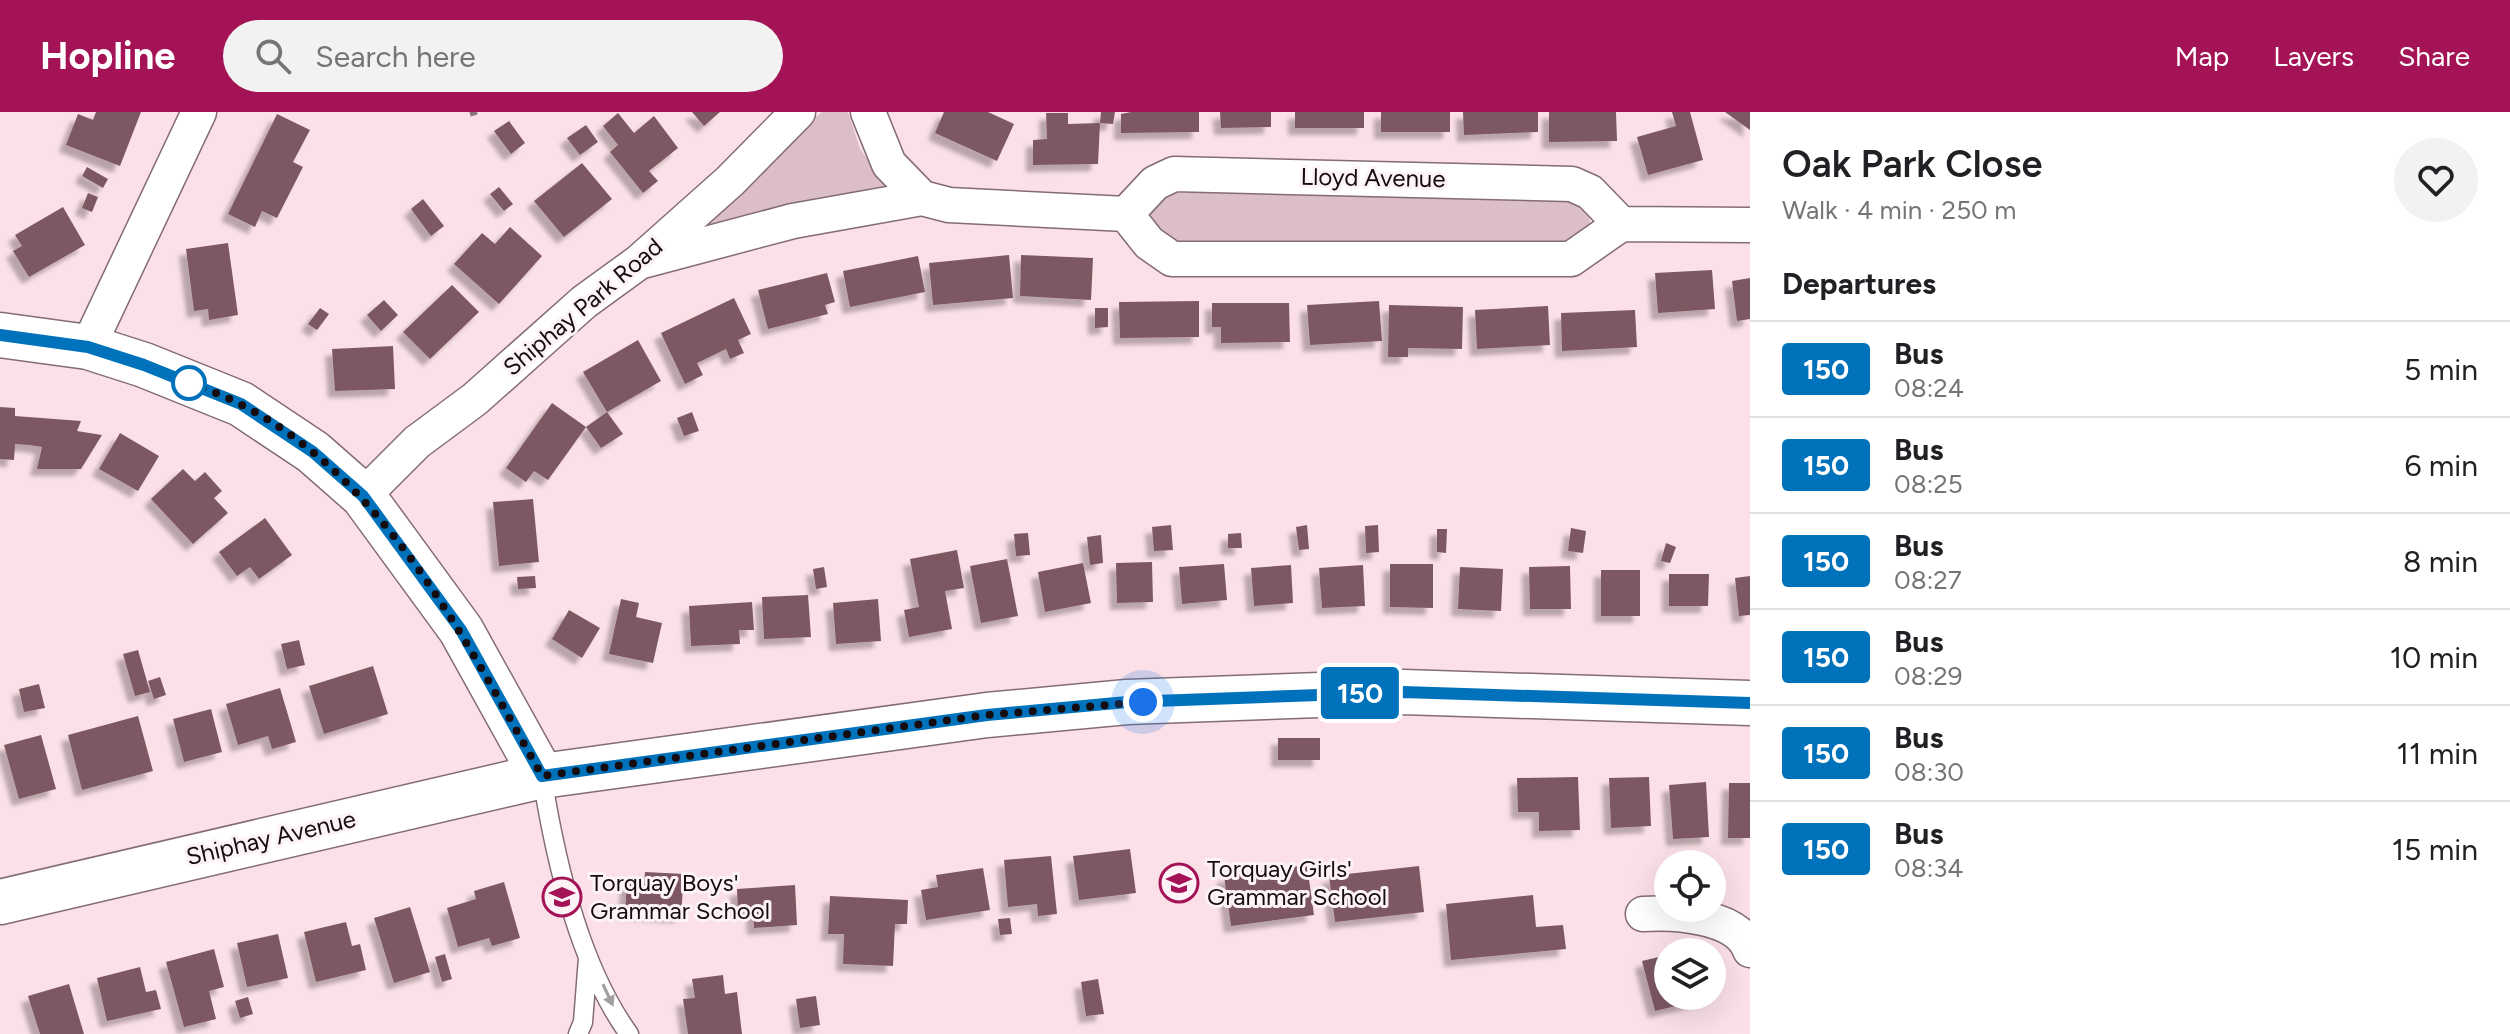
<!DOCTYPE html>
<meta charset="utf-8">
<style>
body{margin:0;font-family:Figtree,sans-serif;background:#f2f2f2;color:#202124;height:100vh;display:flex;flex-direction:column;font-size:30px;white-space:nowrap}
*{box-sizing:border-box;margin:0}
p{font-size:26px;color:#757577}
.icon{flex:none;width:44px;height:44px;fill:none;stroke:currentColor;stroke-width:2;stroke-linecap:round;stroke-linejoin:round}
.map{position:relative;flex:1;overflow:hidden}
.sheet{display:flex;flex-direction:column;background:#fff;width:760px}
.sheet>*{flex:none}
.badge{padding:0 16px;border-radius:6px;font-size:28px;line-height:52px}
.tools{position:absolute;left:1654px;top:738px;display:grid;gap:16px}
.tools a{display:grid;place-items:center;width:72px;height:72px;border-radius:50%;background:#fff;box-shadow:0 8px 32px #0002;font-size:40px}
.you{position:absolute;width:40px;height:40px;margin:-20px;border:6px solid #fff;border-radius:50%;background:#1a73e8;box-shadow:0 0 0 12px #1a73e833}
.map>.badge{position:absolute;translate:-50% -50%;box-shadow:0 0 0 4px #fff}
h2{padding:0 32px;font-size:30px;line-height:72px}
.round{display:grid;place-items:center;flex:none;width:84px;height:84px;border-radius:42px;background:#f2f2f2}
.overview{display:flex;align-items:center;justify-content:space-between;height:136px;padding:0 32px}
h1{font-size:38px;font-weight:600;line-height:60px}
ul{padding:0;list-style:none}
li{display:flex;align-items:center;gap:24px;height:96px;padding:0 32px;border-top:2px solid #e0e0e0}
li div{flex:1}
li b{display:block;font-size:30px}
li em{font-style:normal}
li .badge{min-width:88px;font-weight:700;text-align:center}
header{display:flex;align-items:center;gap:48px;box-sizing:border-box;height:112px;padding:0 40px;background:#a31356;color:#fff}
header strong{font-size:38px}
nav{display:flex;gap:44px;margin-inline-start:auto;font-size:28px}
.search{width:560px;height:72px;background:#f2f2f2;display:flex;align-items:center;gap:20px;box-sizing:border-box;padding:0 28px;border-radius:44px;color:#757577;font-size:30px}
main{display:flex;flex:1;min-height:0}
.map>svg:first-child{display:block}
.green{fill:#dcbec6}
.building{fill:#7d5963;filter:url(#shadow)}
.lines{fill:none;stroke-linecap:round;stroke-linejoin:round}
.lane-casing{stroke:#846c73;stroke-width:21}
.street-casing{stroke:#846c73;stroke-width:37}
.secondary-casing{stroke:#846c73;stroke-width:47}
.path{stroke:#89777c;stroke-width:5;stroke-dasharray:8 4;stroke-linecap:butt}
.lane{stroke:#fff;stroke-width:18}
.street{stroke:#fff;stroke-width:34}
.secondary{stroke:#fff;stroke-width:44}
.oneway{fill:#a19e9f}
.line-casing{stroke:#fff;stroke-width:18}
.line{stroke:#0072bc;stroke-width:12}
.walk{stroke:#150c0f;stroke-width:8;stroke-dasharray:0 14.4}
.stop-dot{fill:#fff;stroke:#0072bc;stroke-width:4}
.labels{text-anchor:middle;stroke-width:6;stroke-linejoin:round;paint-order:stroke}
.street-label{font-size:24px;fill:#150c0f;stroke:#fdf2f5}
.poi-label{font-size:24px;fill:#150c0f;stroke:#fdf2f5;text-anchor:start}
</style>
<header>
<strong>Hopline</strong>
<div class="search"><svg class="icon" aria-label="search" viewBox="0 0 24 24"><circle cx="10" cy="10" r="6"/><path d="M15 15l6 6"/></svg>Search here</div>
<nav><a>Map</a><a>Layers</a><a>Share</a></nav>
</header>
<main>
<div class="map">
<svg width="1750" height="922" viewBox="0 0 1750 922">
<defs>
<filter id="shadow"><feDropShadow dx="-7" dy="7" stdDeviation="2" flood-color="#0004"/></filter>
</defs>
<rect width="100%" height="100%" fill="#fbe0e7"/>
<path class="green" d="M822 0H848L860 37 886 73 686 120Z
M1198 80 1491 83 1569 89 1587 96C1594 119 1590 129 1574 146L1180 140 1141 117C1153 79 1161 82 1198 80Z"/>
<path class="building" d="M96 0H141L120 54 66 33 78 2 93 8Z
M692 0H720L704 14Z
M944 0H988L1014 12 997 49 935 21Z
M1101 0H1115L1113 12 1100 11 1098 52 1033 53V28L1047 27 1046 1H1068V12L1100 11Z
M1131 0H1199V20L1121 21V2Z
M1220 0H1271V15L1221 16Z
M1295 0H1364V16H1295Z
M1381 0H1450V20H1381Z
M1463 0H1538V20L1464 23Z
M1549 0H1616L1617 29 1549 30Z
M1672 0H1690L1703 48 1648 63 1637 25 1676 14Z
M1725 0H1750V18Z
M618 1 634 21 654 4 678 36 649 59 658 69 643 81 610 40 618 33 603 14Z
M277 2 310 18 293 50 303 55 277 106 262 99 255 115 228 102Z
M509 9 525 31 511 42 494 19Z
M586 13 598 30 580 43 567 26Z
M582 51 612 87 564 125 534 89Z
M87 55 108 67 103 76 82 64Z
M499 75 513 92 504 99 490 82Z
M88 81 98 85 92 100 82 96Z
M423 87 444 114 431 124 411 97Z
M63 95 85 133 29 165 13 139 22 134 15 123Z
M510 115 542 144 499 192 454 152 482 121 495 132Z
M228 131 238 203 209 208 208 197 194 199 186 137Z
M1009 143 1013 186 933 193 929 151Z
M1021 143 1093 146 1091 188 1020 184Z
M918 144 925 180 850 195 843 159Z
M1712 158 1715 197 1658 201 1655 161Z
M827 161 835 190 825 193 828 202 768 217 758 178Z
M1750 166V207L1737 209 1732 169Z
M452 173 479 200 430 247 403 220Z
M734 186 751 222 738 228 744 241 730 247 726 237 697 251 703 263 685 272 661 221Z
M384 188 398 203 381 219 367 203Z
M1199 189V225L1120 226 1119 190Z
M1379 189 1382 229 1310 233 1307 193Z
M1212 191H1289L1290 230 1221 231V215H1212Z
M1389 193 1463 195 1462 237 1408 236V245H1388Z
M1548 194 1550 233 1477 237 1475 198Z
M320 196 329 202 317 218 308 212Z
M1095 196H1108V215L1095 216Z
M1635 198 1637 235 1562 239 1561 201Z
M638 228 661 269 607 300 583 260Z
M393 234 395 277 335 279 332 237Z
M552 291 586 315 548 368 534 359 526 370 506 356Z
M0 295 15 296V304L81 309 77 319 102 323 81 357H37L42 335 30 333 15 332 14 348 0 347Z
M607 300 623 322 601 336 586 315Z
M692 300 699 319 684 324 677 306Z
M120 321 159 344 138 379 99 357Z
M183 357 195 369 205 360 222 379 214 386 228 401 193 432 151 387Z
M533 387 539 450 499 454 493 390Z
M265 406 292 443 259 467 250 455 237 464 219 440Z
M1171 413 1173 438 1154 439 1152 415Z
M1307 413 1309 437 1299 438 1296 415Z
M1378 413 1379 440 1366 441 1365 414Z
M1571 416 1586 419 1583 441 1568 439Z
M1437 417H1447L1446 441 1437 440Z
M1028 421 1030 443 1016 444 1014 422Z
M1241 421 1242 436H1228V422Z
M1101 423 1103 451 1090 453 1087 425Z
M1666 431 1676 435 1670 451 1661 449Z
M957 438 964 476 945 479 952 517 909 525 904 498 919 495 910 447Z
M1007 447 1018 504 981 511 970 454Z
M1152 450 1153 490 1117 491 1116 451Z
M1083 451 1091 491 1045 500 1038 460Z
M1224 452 1227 488 1182 492 1179 455Z
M1390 452H1433V496L1390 495Z
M1291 453 1293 491 1254 494 1251 456Z
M1363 453 1365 494 1322 496 1319 456Z
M1570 454 1571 497H1530L1529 455Z
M824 455 827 475 816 477 813 457Z
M1460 455 1503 457 1501 499 1458 497Z
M1601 458H1640V504H1601Z
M1669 462H1709L1708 494H1669Z
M535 464 536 476 518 477 517 465Z
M1750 464V503L1739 504 1735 466Z
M808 483 811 525 764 527 762 485Z
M621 487 639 491 636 505 662 511 653 551 609 542Z
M878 487 881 529 836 532 833 491Z
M752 490 754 518H739L740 532 691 534 689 494Z
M569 498 600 516 582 546 552 527Z
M299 528 305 553 287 557 281 532Z
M138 538 150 580 135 584 123 542Z
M373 554 388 602 324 622 309 574Z
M160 565 166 583 154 587 148 569Z
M39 572 45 596 24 600 19 577Z
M280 576 296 630 272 637 268 624 238 633 226 592Z
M211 597 222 640 184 650 173 607Z
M138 604 153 659 82 678 68 623Z
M41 623 56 677 19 687 4 633Z
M1278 626H1320V648H1278Z
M1578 665 1580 718 1539 719V700H1518L1517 666Z
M1649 665 1651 714 1611 716 1609 666Z
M1706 670 1709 725 1673 727 1669 673Z
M1729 671H1750V726H1728Z
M1130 737 1136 781 1079 788 1073 744Z
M1051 744 1057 802 1038 804 1037 792 1008 795 1004 748Z
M1307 753 1314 803 1231 814 1224 764Z
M1419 754 1424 800 1335 810 1329 764Z
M983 756 990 798 926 808 921 778 938 775 936 763Z
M645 760 684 762 681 804 625 800 627 771 644 772Z
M504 770 520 826 492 834 489 826 458 835 447 796 476 787 474 779Z
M795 773 797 813 754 816 753 797 738 799 737 777Z
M1533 783 1536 815 1563 813 1566 837 1451 848 1446 792Z
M830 784 908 788 907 812H895L893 854 843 852 844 822H828Z
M410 795 430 860 394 871 374 806Z
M1010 806 1012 822 1000 823 998 807Z
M346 810 352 834 360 832 366 858 316 870 304 820Z
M278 822 288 866 247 875 237 831Z
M214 837 224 875 209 879 216 907 184 915 166 850Z
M445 842 452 867 442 870 435 845Z
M1659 845 1662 858 1668 856V884L1705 887 1655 899 1642 849Z
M140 855 146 880 156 878 161 897 107 909 97 866Z
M723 863 725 882 737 880 742 922H688L683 887 695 886 692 867Z
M1098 867 1104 902 1086 904 1081 870Z
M69 872 84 922H40L28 884Z
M816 884 820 913 800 916 796 887Z
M248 885 253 902 240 906 235 889Z"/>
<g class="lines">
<g class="lane-casing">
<path id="lane" d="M542 664C555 747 579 853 629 922
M578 922 583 910 588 846"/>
</g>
<g class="street-casing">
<path id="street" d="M868 0 889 52 922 86 949 93 1126 102 1155 71 1174 62 1572 72 1590 80 1621 112 1750 113
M1126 102 1149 131 1172 147H1571L1621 112
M646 148 793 109 922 86
M88 235 199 0
M363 384 417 330 475 287 584 190 639 150 730 69 798 0
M1643 802C1673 800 1738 803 1750 838"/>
</g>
<g class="secondary-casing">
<path id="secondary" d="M0 223 88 235 144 253 241 292 313 340 363 384 461 518 542 664
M0 790 542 664 987 603 1127 590 1403 580 1750 591"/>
</g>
<path class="path" d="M470 2 477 0"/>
<use href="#lane" class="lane"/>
<use href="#street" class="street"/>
<use href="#secondary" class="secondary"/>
</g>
<defs><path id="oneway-solid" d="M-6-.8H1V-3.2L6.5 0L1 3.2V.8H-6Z" transform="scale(2)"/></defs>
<use class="oneway" href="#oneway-solid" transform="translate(608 883) rotate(65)"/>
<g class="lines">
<g class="line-casing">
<path id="line" d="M0 223 88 235 144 253 241 292 313 340 363 384 461 518 542 664 987 603 1127 590 1403 580 1750 591"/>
</g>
<use href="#line" class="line"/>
<path class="walk" d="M189 271C367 329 456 512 542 664L987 603 1143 590"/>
</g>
<defs>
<g id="school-ring" transform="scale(2)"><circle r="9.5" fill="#fdf2f5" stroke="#a31356" stroke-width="1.5"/><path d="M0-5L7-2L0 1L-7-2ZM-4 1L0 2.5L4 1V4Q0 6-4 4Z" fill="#a31356"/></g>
</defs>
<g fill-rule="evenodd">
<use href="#school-ring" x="1179" y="771"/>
<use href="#school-ring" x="562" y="785"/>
</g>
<circle class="stop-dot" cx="189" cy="271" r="16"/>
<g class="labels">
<g class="street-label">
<text transform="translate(1373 66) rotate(1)" y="8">Lloyd Avenue</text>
<text transform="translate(583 195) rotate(-40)" y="8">Shiphay Park Road</text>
<text transform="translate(271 726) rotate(-13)" y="8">Shiphay Avenue</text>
</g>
<g class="poi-label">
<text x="1207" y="765">Torquay Girls'<tspan x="1207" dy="28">Grammar School</tspan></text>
<text x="590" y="779">Torquay Boys'<tspan x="590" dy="28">Grammar School</tspan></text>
</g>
</g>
</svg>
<div class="tools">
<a><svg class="icon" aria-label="locate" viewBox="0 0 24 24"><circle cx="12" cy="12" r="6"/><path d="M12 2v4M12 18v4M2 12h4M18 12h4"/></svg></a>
<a><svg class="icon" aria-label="layers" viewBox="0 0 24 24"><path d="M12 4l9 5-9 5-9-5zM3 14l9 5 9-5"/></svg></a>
</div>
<div class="you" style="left:1143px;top:590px"></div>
<b class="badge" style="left:1360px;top:581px;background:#0072bc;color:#fff">150</b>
</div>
<section class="sheet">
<div class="overview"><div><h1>Oak Park Close</h1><p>Walk · 4 min · 250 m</p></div><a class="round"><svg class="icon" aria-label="heart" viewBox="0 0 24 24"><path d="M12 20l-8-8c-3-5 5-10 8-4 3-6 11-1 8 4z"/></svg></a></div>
<h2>Departures</h2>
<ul>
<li><span class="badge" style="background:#0072bc;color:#fff">150</span><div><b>Bus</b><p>08:24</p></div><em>5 min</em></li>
<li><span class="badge" style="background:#0072bc;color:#fff">150</span><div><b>Bus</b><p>08:25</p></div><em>6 min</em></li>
<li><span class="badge" style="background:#0072bc;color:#fff">150</span><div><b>Bus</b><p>08:27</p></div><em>8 min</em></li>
<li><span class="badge" style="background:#0072bc;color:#fff">150</span><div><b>Bus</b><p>08:29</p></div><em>10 min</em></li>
<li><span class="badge" style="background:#0072bc;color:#fff">150</span><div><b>Bus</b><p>08:30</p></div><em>11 min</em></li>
<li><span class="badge" style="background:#0072bc;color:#fff">150</span><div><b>Bus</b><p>08:34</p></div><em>15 min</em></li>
</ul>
</section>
</main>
